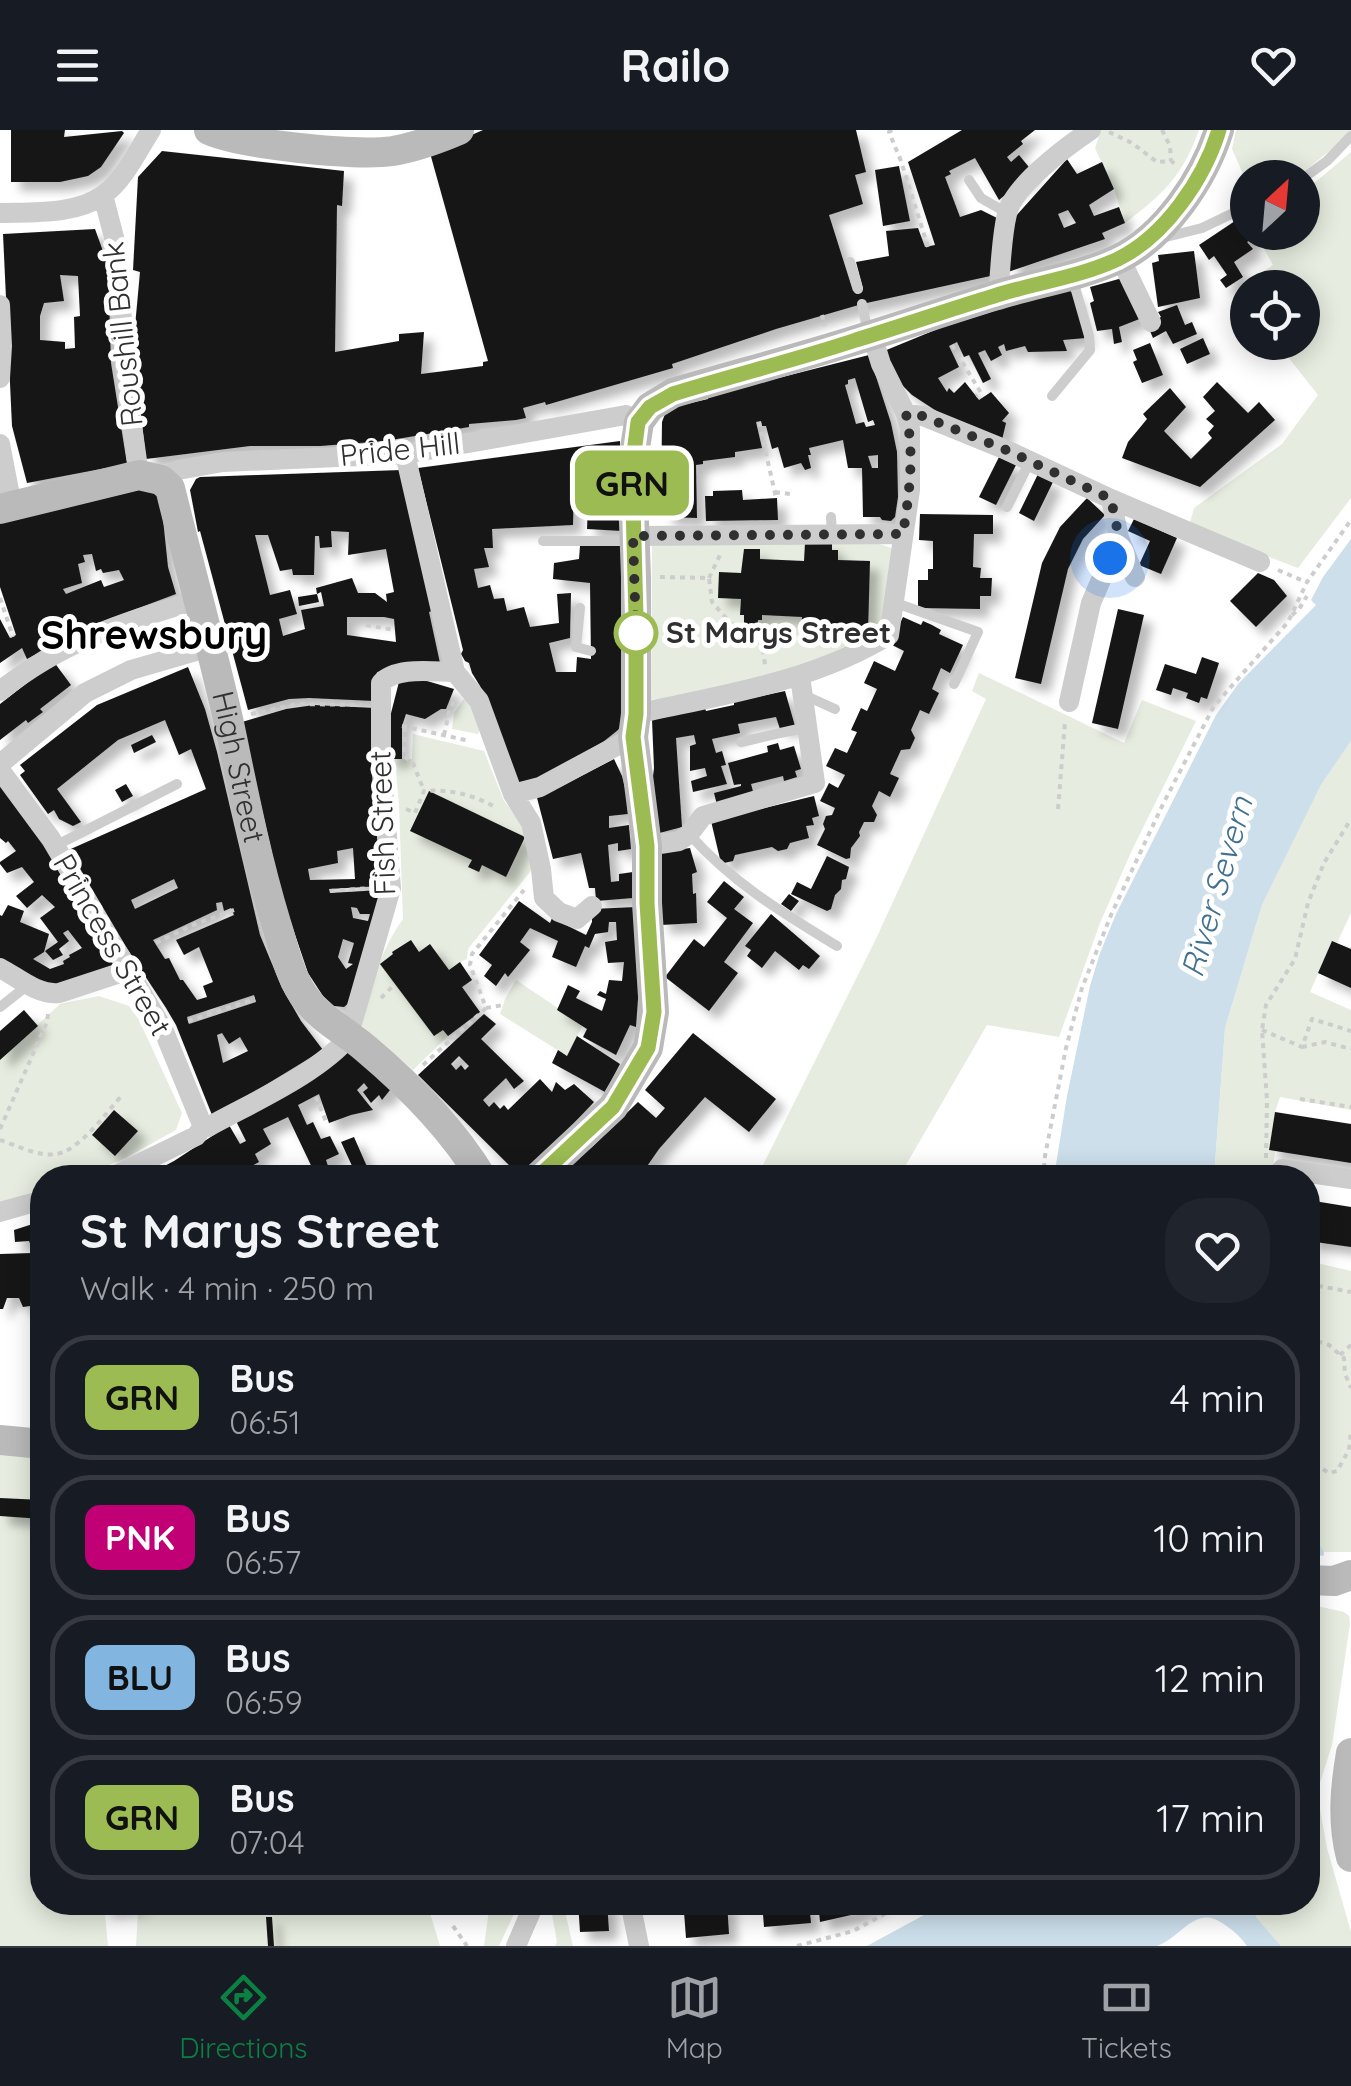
<!DOCTYPE html>
<meta charset="utf-8">
<style>
body{margin:0;font-family:Quicksand,sans-serif;background:#20242c;color:#f1f3f6;height:100vh;display:flex;flex-direction:column;font-size:38px;white-space:nowrap}
*{box-sizing:border-box;margin:0}
p{font-size:32px;color:#9ea1a6}
.icon{flex:none;width:55px;height:55px;fill:none;stroke:currentColor;stroke-width:2;stroke-linecap:round;stroke-linejoin:round}
.map{position:relative;flex:1;overflow:hidden}
.side{position:absolute;left:30px;top:1035px;width:1290px;height:750px;display:flex;flex-direction:column;background:#171b24;border-radius:40px;box-shadow:0 5px 25px #0003}
.side>*{flex:none}
.badge{padding:0 20px;border-radius:15px;font-size:35px;line-height:65px}
.needle{width:65px;rotate:26deg}
.tools{position:absolute;left:1230px;top:30px;display:grid;gap:20px}
.tools a{display:grid;place-items:center;width:90px;height:90px;border-radius:50%;background:#171b24;box-shadow:0 5px 25px #0003;font-size:50px}
.you{position:absolute;width:50px;height:50px;margin:-25px;border:8px solid #fff;border-radius:50%;background:#1a73e8;box-shadow:0 0 0 15px #1a73e833}
.map>.badge{position:absolute;translate:-50% -50%;box-shadow:0 0 0 5px #fff}
.round{display:grid;place-items:center;flex:none;width:105px;height:105px;border-radius:40px;background:#20242c}
.summary{display:flex;align-items:center;justify-content:space-between;height:170px;padding:0 50px}
h1{font-size:48px;font-weight:800;line-height:75px}
ul{padding:0;list-style:none}
li{display:flex;align-items:center;gap:30px;height:125px;margin:0 20px 15px;padding:0 30px;border:5px solid #363941;border-radius:40px}
li div{flex:1}
li b{display:block;font-size:38px}
li em{font-style:normal}
li .badge{min-width:110px;font-weight:700;text-align:center}
header{display:flex;justify-content:space-between;align-items:center;height:130px;padding:0 50px;background:#171b24;font-size:45px;font-weight:800}
.dock{display:flex;justify-content:space-around;align-items:center;height:140px;border-top:2px solid #363941;background:#171b24;font-size:28px;color:#9ea1a6}
.dock a{display:grid;justify-items:center;gap:5px}
.dock .active{color:#0b8043}
.map>svg:first-child{display:block}
.green{fill:#e6ecdf}
.water{fill:#ccdfeb}
.pier{fill:#fff}
.building{fill:#171717;fill-rule:evenodd;filter:url(#shadow)}
.lines{fill:none;stroke-linecap:round;stroke-linejoin:round}
.path{stroke:#cdcdcd;stroke-width:4;stroke-dasharray:5 5;stroke-linecap:butt}
.lane{stroke:#cdcdcd;stroke-width:10}
.street{stroke:#cdcdcd;stroke-width:20}
.secondary{stroke:#bababa;stroke-width:30}
.line-casing{stroke:#fff;stroke-width:22}
.line{stroke:#9cbc53;stroke-width:15}
.walk{stroke:#303030;stroke-width:10;stroke-dasharray:0 18}
.stop-dot{fill:#fff;stroke:#9cbc53;stroke-width:5}
.labels{text-anchor:middle;stroke-width:10;stroke-linejoin:round;paint-order:stroke}
.street-label{font-size:30px;fill:#303030;stroke:#fff}
.stop-label{font-size:30px;font-weight:bold;fill:#303030;stroke:#fff;text-anchor:start}
.water-label{font-size:32px;font-style:italic;fill:#41718f;stroke:#fff}
.district-label{font-size:40px;font-weight:bold;fill:#000;stroke:#fff}
</style>
<header><svg class="icon" aria-label="menu" viewBox="0 0 24 24"><path d="M4 6h16M4 12h16M4 18h16"/></svg>Railo<svg class="icon" aria-label="heart" viewBox="0 0 24 24"><path d="M12 20l-8-8c-3-5 5-10 8-4 3-6 11-1 8 4z"/></svg></header>
<div class="map">
<svg width="1351" height="1816" viewBox="0 0 1351 1816">
<defs>
<filter id="shadow"><feDropShadow dx="9" dy="9" stdDeviation="5" flood-color="#0004"/></filter>
</defs>
<rect width="100%" height="100%" fill="#fff"/>
<path class="green" d="M1101 0H1199C1182 47 1163 64 1125 93L1114 59 1095 18Z
M1236 0H1351L1346 8 1298 46 1248 48 1247 53 1232 19Z
M1351 22V368L1298 438 1189 396 1194 378 1282 314 1318 265 1277 213 1302 212V158L1248 157 1250 150 1273 135 1255 103 1302 102 1303 59 1318 50Z
M873 412 901 421 885 502 768 551 651 570 652 415Z
M979 543 1124 613 1142 570 1196 591 1132 720 1100 793 1059 907 987 895 899 1047H757L875 811 986 569 972 561Z
M465 567 482 594 478 604 452 599 454 583Z
M413 604 484 621 504 671 523 695 534 737 468 819 467 829 460 832 472 850 462 858 480 882 448 906 413 940 361 895C371 857 380 821 403 789L399 675 395 629H412Z
M1351 611V783L1337 813 1332 812 1310 862 1351 880V980L1280 967 1275 982 1269 1020 1275 1021 1272 1047 1214 1048 1225 898 1262 775 1321 655Z
M516 850 583 895 567 926 500 884 505 869Z
M99 866 129 876 139 890 182 983 176 1000 120 1031 74 1047 42 1048V1059L0 1072V930L60 874Z
M1308 1131 1351 1141V1422H1324L1308 1395Z
M0 1320 42 1323V1772L104 1773 108 1816H0Z
M1317 1476 1344 1482 1349 1486 1350 1494 1332 1615 1317 1662 1327 1718 1351 1802V1816H1281L1257 1788 1250 1773 1308 1772V1515Z
M152 1772 427 1773 440 1816H136L138 1784Z
M490 1773H519L499 1816H484Z
M550 1773H563L573 1816H555L557 1812Z"/>
<path class="water" d="M1351 409V611L1321 655 1262 775 1225 898 1214 1047H1054L1067 966 1090 856 1100 823 1116 784 1216 585 1238 554 1316 475 1311 470 1323 447Z
M1308 1395 1324 1422 1316 1481 1308 1515Z
M946 1773H1250L1257 1788 1281 1816H1247C1240 1806 1233 1800 1222 1793 1195 1775 1182 1807 1157 1816H867Z"/>
<path class="pier" d="M1308 1420 1310 1425 1328 1426 1322 1476 1312 1475 1309 1480Z"/>
<path class="building" d="M11 0H65L64 7 122 1 124 3 101 37 88 46 60 52H11Z
M483 0H856L866 42 855 45 863 74 829 85 853 161 863 158 856 132 889 126 886 101 918 98 925 117 935 115 908 32 962 0H1035L1021 11 1023 14 1007 27 1011 32 1019 25 1033 42 999 70 975 28 949 41 951 44 945 47 960 87 981 80 999 89 995 145 862 174 776 199 672 234 673 238 546 275 545 272 523 278 526 288 516 290 469 294V297L385 311 320 316H250L146 329 133 218 140 142 133 140 138 47 162 21 344 41 342 76 337 75 335 222 399 211V204L424 202 421 244 483 236V232L488 231 430 23Z
M1067 29 1077 44 1102 32 1114 59 1089 75 1094 86 1119 77 1125 93 1102 103 1105 109 1008 142 1015 87ZM1068 80 1076 93 1064 98 1058 84Z
M899 36 910 91 883 96 875 40Z
M1244 85 1248 91V102H1255L1257 105 1247 112 1253 119 1234 132 1243 147 1226 158 1220 150 1227 145 1214 126 1209 130 1199 115Z
M95 99 108 135 111 233 127 334 27 353 12 296 3 104ZM60 145 78 146 80 186 74 187 75 218 65 219V212L40 210V186L44 173 64 171Z
M1194 121 1200 168 1158 177 1152 133 1159 131 1158 125Z
M1126 147 1142 188 1119 197 1122 212 1114 214 1112 199 1097 201 1090 173 1094 171 1090 157Z
M1067 158 1075 165 1086 208 1063 210 1067 221 1028 222 1025 216 1006 221 1004 214 998 217 1002 225 991 231 985 220 978 223 991 249 983 253 969 225 964 227 957 212 949 216 959 237 938 248 947 262 949 258 954 263 965 252 979 270 991 262 1009 283 1002 291 1006 293 1002 310 941 284 912 265 901 254 884 221 940 198Z
M1177 175 1185 195 1192 192 1197 204 1173 214 1166 201 1153 208 1147 194 1161 187 1158 182Z
M1203 208 1210 224 1187 234 1180 219Z
M1150 213 1163 245 1142 253 1133 232 1137 230 1133 220Z
M869 225 891 293 897 322 898 367 895 387 891 391 882 390 880 387H863L862 338H848L843 310 809 318 811 325H808L811 338 805 340 801 333 784 338 778 317 772 319 766 296H762L761 291 756 292 762 318 735 322V327L703 331V334L696 335 697 388 665 387V378L661 377 662 292 665 284 673 277 708 269V266ZM855 248 868 292 873 290 875 295 866 297 864 292 856 294 845 255 848 254V250ZM878 325V338H872L868 326Z
M1217 252 1248 283 1259 272 1275 290 1200 357 1122 328 1128 312 1147 289 1143 284 1170 258 1186 277 1164 301 1191 329 1212 308 1208 303 1214 296 1206 289 1215 281 1203 267Z
M620 311 622 401 587 399 588 375H601L599 356 574 355 573 395 492 399 493 418H484L489 437 474 439 478 458 490 455 494 469 504 468 507 481 524 477 530 497 559 493 557 464 571 463 570 508 549 513 556 542H576L577 527 591 529 590 453 553 449 554 433 579 429 580 416H622L625 590 618 600 603 612 517 660 480 556 472 543 469 533 465 531 461 524 463 520 418 338Z
M999 327 1016 335 996 375 979 367Z
M401 340 432 481 429 482 440 533 377 542 374 571 309 568 289 569 248 580 200 401 198 402 190 360 196 349 200 347ZM331 401 349 402 348 425 386 419 394 462 386 464 387 472 375 463H358L352 448 316 458 317 464 321 462 324 476 301 480 305 499 283 506 279 489 297 484 290 460 270 465 255 405H268L280 441 292 439 293 445H314L315 406H319L320 418 332 417ZM347 487H384L394 489 396 512 347 505ZM255 496 263 514 252 517 247 498Z
M1038 344 1053 352 1034 391 1019 383Z
M147 358H153L161 370 168 437 176 464 96 494 27 529 22 518 0 533V489L10 508 16 505 0 457V393ZM92 424 96 441 101 439 103 443 119 440 124 450 104 457 101 450 66 464 63 459 82 453 78 434 85 432 83 425Z
M742 360 743 370 777 368 778 390 706 391 705 366H713V361Z
M1087 368 1105 385 1083 409 1068 439 1041 554 1015 548 1042 433 1060 397Z
M920 384 993 385V404H974L973 437 981 438 980 448H992L991 466H980V479L918 478V450H928V439H933V411L919 410Z
M1134 389 1177 408 1161 444 1139 435 1150 411 1128 401Z
M805 413 832 414V420H838V430L870 431 868 502 801 500 802 487 762 485V490H758L757 498 744 497V485H740L741 469 718 468 719 442 741 443 744 419H760V429L804 431Z
M1258 443 1274 450 1287 466 1256 497 1230 471Z
M317 464 319 472 299 476 298 467Z
M1118 479 1144 485 1118 599 1092 593Z
M903 487 921 495 923 491 932 495 941 500 939 504 963 515 950 543 941 538 932 559 939 563 929 584 920 580 911 600 915 608 910 619 901 620 890 644 899 648 890 667 879 661 872 676 877 685 874 692H864L859 702 860 706 851 718 850 728 846 729 817 715 825 699 823 694 826 686 832 685 835 678 820 671 829 653 838 658 845 645 826 636 835 618 847 623 857 602 851 600 861 578 867 581 877 559 864 553 874 531 895 541 904 521 890 514Z
M1202 527 1219 533 1207 569 1201 567 1199 573 1186 568 1188 563 1173 558 1171 565 1156 560 1165 534 1196 544Z
M54 532 71 555 40 579 43 582 28 593 26 590 0 610V574Z
M188 537 205 579 217 622 260 805 282 858 301 891 323 920 236 973 212 985 176 895 166 878 64 722 206 659 191 619 179 625 165 590 118 610 57 659 81 692 73 696 59 689 54 680 48 684 20 645 25 641 20 635 97 575ZM174 749 178 758 135 779 131 770ZM222 772 224 781 231 778 234 785 176 810 184 825 199 817 213 852 203 856 207 867 197 870 183 850H180L169 828 165 829 153 810 217 780 216 773ZM254 865 256 872 189 894 187 887ZM222 903 229 914 240 907 248 921 223 933 217 905Z
M400 548H417L454 559 446 579H441L425 589 406 584 402 596V629H387L389 591Z
M785 561 795 596 780 599 776 587 738 594 740 603 712 609 716 623 722 621 726 635 721 636 727 654 693 662 691 651 707 646 705 638 690 641V616L696 614 694 605 676 608 682 697 652 705 649 679 654 638 652 590 705 578 706 581 734 575V572Z
M314 575 375 578 381 756 329 759 330 763 381 760 351 871 344 877 334 876 323 866 308 843 281 763 242 592 286 579ZM353 718 355 749 310 750 308 739 338 733 337 721ZM351 777 357 778 360 784H370L368 791 353 788ZM343 809 354 813 348 833 353 834 346 839 338 827Z
M152 605 156 612 134 623 131 615Z
M778 613 780 620 794 616 801 639 795 641 797 647 784 651 783 646 751 654 754 665 717 675 714 663 741 656V654L734 655 728 633 768 622 767 616Z
M614 629 622 646 627 666 628 684 609 686V698L629 695 631 719 618 721V713L608 715 611 752 619 751V744L633 742V768L596 771 595 758H589L581 723 553 729 536 664 560 657Z
M126 654 133 666 122 672 115 660Z
M0 655 42 709 116 835 54 859 0 829V785L2 786 8 775 24 781 20 792 49 804 44 822 33 829 50 839 64 834 63 831 70 827 69 825 82 818 68 800 63 803 69 811 59 819 63 825 53 830 45 821 58 812 40 788 55 777 42 765 27 778 16 766 34 752 22 737 7 743 0 734V732L16 721 8 711 6 713 0 708Z
M429 661 525 707 506 747 482 735 479 742 468 737 472 730 410 701Z
M814 666 819 686 812 688 814 695 806 696 809 708 790 713 787 719 778 721 772 717 735 725 733 731 724 733 720 729 711 691Z
M690 718 697 742 692 744 693 764 696 763 697 793 661 795 655 723Z
M827 726 849 737 846 749 842 750 841 759 835 765 831 779 827 781 791 764 797 752 811 759Z
M724 751 744 767 734 779 753 793 724 832 738 843 709 881 665 847 694 809 704 817 727 788 707 772Z
M789 764 799 771 791 781 781 774Z
M519 771 550 793 552 788 586 805 592 792V779L636 777 641 827 636 897 630 895 616 925 583 907 587 899 557 880 568 855 580 861 576 868 602 881 606 869 597 865 600 861 606 864 609 850 622 851 624 832 608 833 605 812 617 810 616 792H609L608 802 595 804 589 818 585 816 576 837 552 827 558 811 530 798 520 812 530 820 508 847 505 843 496 856 484 846 492 835 479 825Z
M771 784 820 826 809 839 803 835 799 840 775 821 762 838 747 826 751 820 745 816Z
M411 810 419 822 430 814 449 840 460 832 472 850 462 857 480 882 448 906 443 900 434 906 380 834 393 824 392 822Z
M1332 811 1351 819V858L1318 843Z
M24 880 38 896 0 930V901Z
M484 884 496 894 481 909 524 951 514 959 506 948 483 970 489 977 494 972 500 979 504 975 508 980 540 949 552 962 556 952 565 960 574 954 594 972 522 1048 418 945ZM459 926 469 936 465 940 461 935 456 940 451 934Z
M693 903 776 969 749 1002 705 967 659 1019 643 1042 649 1048H636L630 1043 626 1048H554L593 1016 638 972 656 988 665 978 645 960Z
M577 906 620 934 605 962 552 933 558 920 567 926Z
M351 914 394 955 382 970 379 965 371 973 363 962 368 958 364 953 357 960 373 980 351 985 329 993 319 964 298 975 307 995 313 992 321 1009 330 1006 339 1024 326 1030 331 1045 353 1038 341 1012 354 1007 372 1048H317L288 987 263 999 271 1014 255 1024 259 1032 241 1042 245 1048H210L207 1043 198 1048H142L174 1031 229 995 240 1014 246 1011 236 991Z
M114 980 138 1001 115 1026 92 1005Z
M1275 982 1351 994V1033L1269 1020Z
M1308 1070 1351 1077V1117L1308 1111Z
M42 1091V1113L31 1116 29 1111 15 1112 14 1100Z
M32 1123 35 1167 30 1176 23 1177 19 1168H7L3 1179H0V1124Z
M0 1368 42 1370V1389L0 1386Z
M104 1772H140V1775L104 1779Z
M578 1772H607L609 1801 580 1802Z
M709 1772H727L729 1804 686 1808 684 1782 710 1780Z
M762 1772H809L811 1793 764 1797Z
M818 1772H881V1773L851 1785 820 1792Z
M266 1787H272L274 1816H268Z"/>
<g class="lines">
<path class="path" d="M892 0 889 2 901 31 928 117
M1162 0 1170 16 1171 31
M1109 2 1132 13 1157 32 1171 31 1175 34
M822 185 825 196
M952 215 981 263 976 266
M759 292 776 368
M775 362 790 364
M1278 440 1306 452
M660 447 709 448 712 472 735 498 761 504 765 535
M709 448 720 425
M0 468 13 507
M1292 485 1299 479 1307 466
M366 495 395 500
M251 584 298 574 361 575
M402 596 470 611
M405 597 404 626 413 633 424 661
M444 605 449 582 454 571
M406 679 415 683 424 661C450 659 474 665 497 678
M1058 679 1065 592
M330 761 370 758
M156 813 193 795 234 780
M381 868 395 854
M486 878 503 875
M188 891 255 869
M1262 900 1302 917 1312 889 1351 901
M1302 917 1325 912 1351 919
M423 935 486 878 470 835 472 824 524 760
M316 967 327 994
M1300 969 1351 977
M0 999 47 892 48 884
M0 1010C16 1015 38 1027 56 1024 78 1022 108 981 123 964
M1266 1028 1267 970 1262 900 1266 875 1295 829 1308 773 1324 733 1351 689
M1043 1048 1045 1026 1066 918 1082 858 1111 785 1163 674 1214 576 1288 492 1307 452 1351 390
M1308 1154 1351 1162
M1308 1208 1329 1215 1344 1228 1345 1244 1351 1258
M1340 1225 1351 1215
M1308 1326 1318 1336 1329 1343 1337 1341 1349 1320 1351 1302
M453 1796 467 1816
M797 1816 853 1801 906 1772"/>
<path class="lane" d="M1302 49 1327 31 1351 6
M969 50 981 68 1007 83
M1162 108 1202 98 1248 76
M850 132 858 159
M862 174 868 203
M1052 266 1090 220 1089 206 1073 150
M1007 377 1030 331
M831 387 832 404
M543 411H632
M893 472 978 502 954 554
M580 478 576 517 591 521
M804 565 835 579
M741 612 807 597
M689 704C734 754 781 782 837 816
M55 716 177 654
M0 877 28 855"/>
<path class="street" d="M103 65 116 115 128 267 139 345
M0 83C32 82 76 85 103 65 124 50 137 22 151 0
M1120 128 1151 192
M998 164C1001 138 1001 109 1007 84 1013 56 1067 16 1091 0
M0 175 2 216 0 248
M906 284 923 286 1004 319 1111 369 1260 432
M0 314 12 376
M405 324 455 542 479 571 513 664 531 693 541 739 544 768 559 782 577 789 592 776
M161 350 178 340 223 332 405 324 626 285 639 292
M1111 369 1119 408 1135 447
M633 406 903 404
M0 561C61 512 125 491 198 470
M1069 572 1091 473 1119 408
M636 584C721 565 813 552 889 505L910 360V299L906 284 881 234 872 205
M0 634 85 563 131 540 210 517
M0 640 51 709 163 899 203 997
M513 664 540 657 633 607
M647 716 679 711 689 704 703 686 815 653 800 546
M0 838C19 848 37 865 59 863L129 840
M349 904 391 758 381 631V553C396 536 434 542 455 542
M1282 1039 1351 1049
M110 1048 196 1006 203 997H208C253 972 318 944 351 905
M0 1082 42 1070
M630 1772 639 1816
M516 1816 535 1772"/>
<g class="secondary">
<path d="M209 0C243 15 355 26 393 21 416 17 438 9 459 0"/>
<path id="s1" d="M0 379 139 345 161 350 170 358C189 436 211 514 229 593 243 661 256 727 276 793 284 818 290 849 307 870 322 890 347 902 365 918 409 955 452 998 482 1048"/>
<path d="M537 1048 613 977 648 918 654 882 647 773V716L633 607 636 584V447L632 338 639 292 650 277 673 263C734 245 795 229 856 210 902 196 948 180 994 166 1034 153 1080 147 1118 129 1165 107 1204 48 1219 0"/>
<path d="M0 1310 42 1314"/>
<path d="M1308 1450 1334 1451 1351 1445"/>
<path d="M1351 1623C1345 1658 1342 1692 1351 1727"/>
</g>
</g>
<g class="lines">
<g class="line-casing">
<path id="line" d="M537 1048 613 977 648 918 654 882 647 773V716L633 607 636 584V486L632 338 638 292 650 277 673 264C734 245 796 230 856 210 902 196 948 180 994 166 1034 153 1080 147 1118 129 1165 106 1204 49 1219 0"/>
</g>
<use href="#line" class="line"/>
<path class="walk" d="M636 503 633 406 903 404C909 365 915 324 906 284L922 286 1004 319 1111 369 1119 408 1110 428"/>
</g>
<circle class="stop-dot" cx="636" cy="503" r="20"/>
<g class="labels">
<g class="street-label">
<text transform="translate(123 204) rotate(-96)" y="10">Roushill Bank</text>
<text transform="translate(400 320) rotate(-6)" y="10">Pride Hill</text>
<text dy="10" stroke="none"><textPath href="#s1" startOffset="465">High Street</textPath></text>
<text transform="translate(383 693) rotate(-92)" y="10">Fish Street</text>
<text transform="translate(112 815) rotate(60)" y="10">Princess Street</text>
</g>
<g class="stop-label">
<text x="666" y="513">St Marys Street</text>
</g>
<g class="water-label">
<text transform="translate(1217 757) rotate(-74)" y="11">River Severn</text>
</g>
<g class="district-label">
<text x="154" y="519">Shrewsbury</text>
</g>
</g>
</svg>
<div class="tools">
<a><svg class="needle" viewBox="-14 -14 28 28"><path d="M0-13l5 13h-10z" fill="#e53935"/><path d="M0 13l5-13h-10z" fill="#9ea1a6"/></svg></a>
<a><svg class="icon" aria-label="locate" viewBox="0 0 24 24"><circle cx="12" cy="12" r="6"/><path d="M12 2v4M12 18v4M2 12h4M18 12h4"/></svg></a>
</div>
<div class="you" style="left:1110px;top:428px"></div>
<b class="badge" style="left:632px;top:353px;background:#9cbc53;color:#111">GRN</b>
<section class="side">
<div class="summary"><div><h1>St Marys Street</h1><p>Walk · 4 min · 250 m</p></div><a class="round"><svg class="icon" aria-label="heart" viewBox="0 0 24 24"><path d="M12 20l-8-8c-3-5 5-10 8-4 3-6 11-1 8 4z"/></svg></a></div>
<ul>
<li><span class="badge" style="background:#9cbc53;color:#111">GRN</span><div><b>Bus</b><p>06:51</p></div><em>4 min</em></li>
<li><span class="badge" style="background:#c10076;color:#fff">PNK</span><div><b>Bus</b><p>06:57</p></div><em>10 min</em></li>
<li><span class="badge" style="background:#82b6e0;color:#111">BLU</span><div><b>Bus</b><p>06:59</p></div><em>12 min</em></li>
<li><span class="badge" style="background:#9cbc53;color:#111">GRN</span><div><b>Bus</b><p>07:04</p></div><em>17 min</em></li>
</ul>
</section>
</div>
<nav class="dock">
<a class="active"><svg class="icon" aria-label="directions" viewBox="0 0 24 24"><path d="M12 3l9 9-9 9-9-9zM9 14v-3h6M13 9l2 2-2 2"/></svg>Directions</a>
<a><svg class="icon" aria-label="map" viewBox="0 0 24 24"><path d="M3 6l6-2 6 2 6-2v14l-6 2-6-2-6 2zM9 4v14M15 6v14"/></svg>Map</a>
<a><svg class="icon" aria-label="tickets" viewBox="0 0 24 24"><path d="M3 7h18v10H3zM15 7v10"/></svg>Tickets</a>
</nav>
